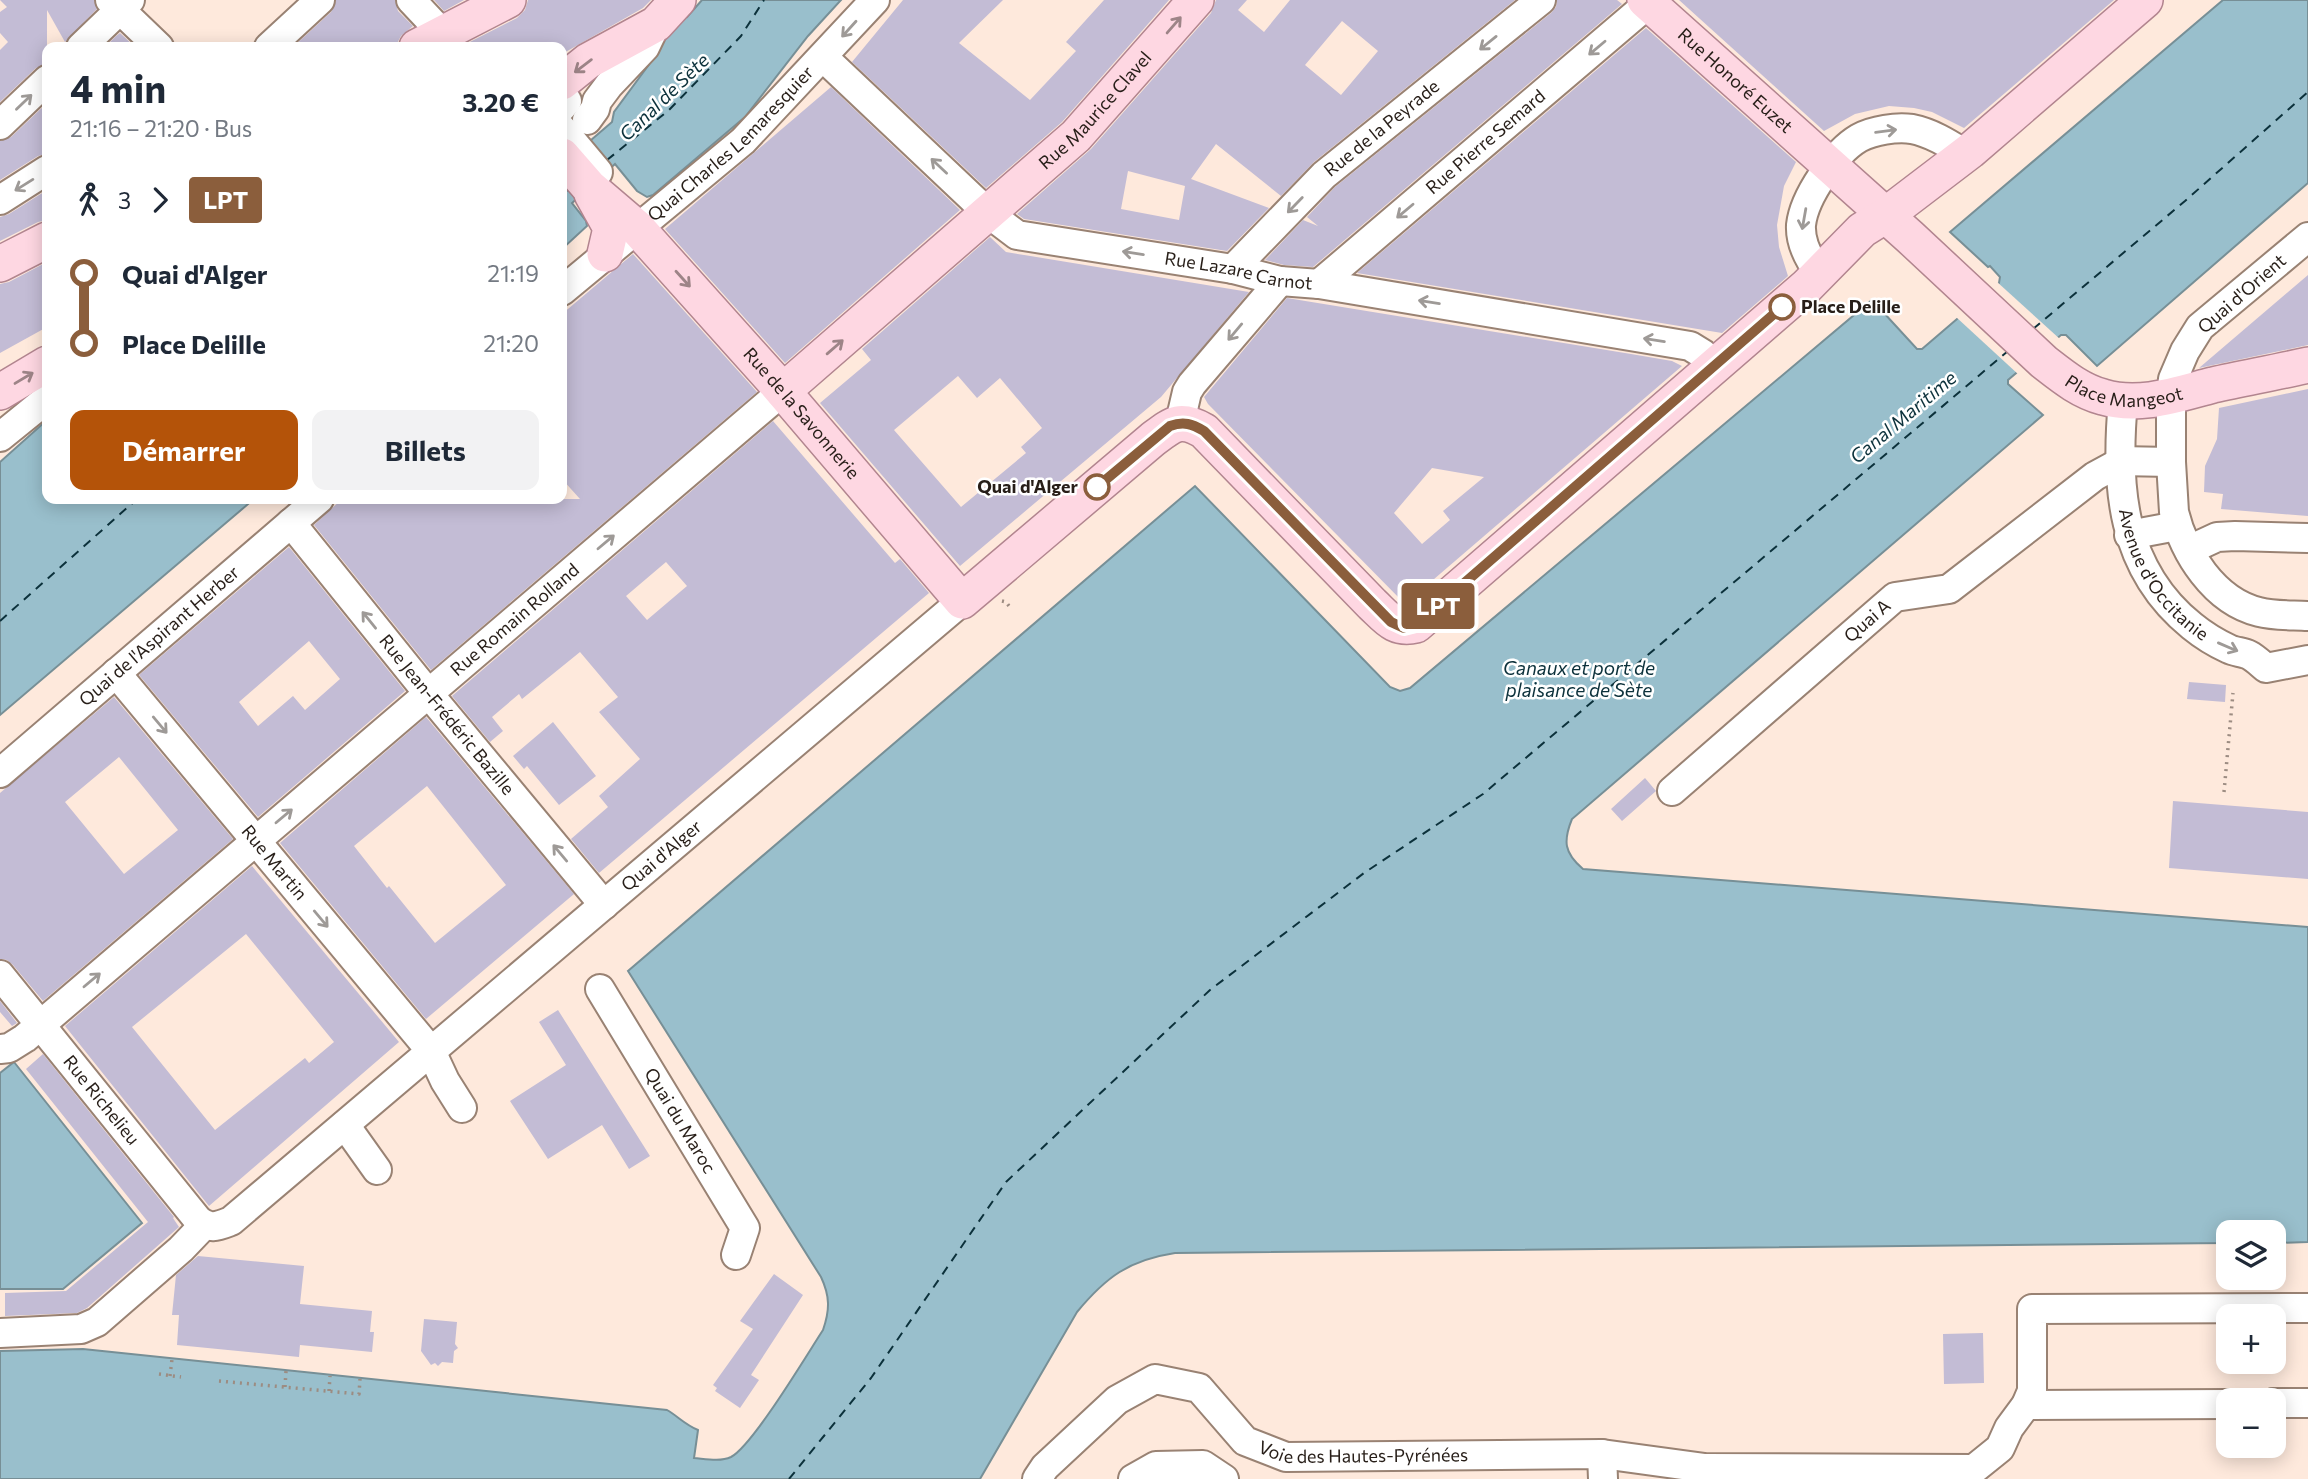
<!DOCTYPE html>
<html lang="fr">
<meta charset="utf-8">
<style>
body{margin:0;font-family:Commissioner,sans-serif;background:#f2f2f3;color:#1f2937;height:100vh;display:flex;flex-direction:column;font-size:26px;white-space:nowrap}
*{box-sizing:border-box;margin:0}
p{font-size:23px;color:#747a83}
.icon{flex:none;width:38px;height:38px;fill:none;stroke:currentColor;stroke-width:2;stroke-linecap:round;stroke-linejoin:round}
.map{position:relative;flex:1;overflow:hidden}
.sheet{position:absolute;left:42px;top:42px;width:525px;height:462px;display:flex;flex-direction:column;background:#fff;border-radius:14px;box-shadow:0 4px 18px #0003}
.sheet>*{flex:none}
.badge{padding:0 14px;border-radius:5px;font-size:24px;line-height:46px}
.fabs{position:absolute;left:2216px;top:1220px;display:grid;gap:14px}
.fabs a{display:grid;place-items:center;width:70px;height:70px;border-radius:14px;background:#fff;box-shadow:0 4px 18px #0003;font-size:35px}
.map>.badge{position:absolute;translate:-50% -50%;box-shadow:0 0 0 4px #fff}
.legs{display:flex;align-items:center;gap:10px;height:77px;padding:0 28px;font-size:23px}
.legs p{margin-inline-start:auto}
.overview{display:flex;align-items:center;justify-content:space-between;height:119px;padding:0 28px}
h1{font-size:38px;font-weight:700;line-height:52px}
.primary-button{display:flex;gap:14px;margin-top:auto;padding:14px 28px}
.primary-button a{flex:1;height:80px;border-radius:14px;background:#b45309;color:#fff;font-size:28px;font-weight:700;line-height:80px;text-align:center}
.primary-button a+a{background:#f2f2f3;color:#1f2937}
ul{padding:0 28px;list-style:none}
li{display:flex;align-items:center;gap:24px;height:70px;font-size:26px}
li i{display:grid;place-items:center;width:10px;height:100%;margin:0 9px;background:currentColor}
li i::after{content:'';width:18px;height:18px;margin:-9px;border:5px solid;border-radius:50%;background:#fff}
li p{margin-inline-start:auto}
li:first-child i{background:linear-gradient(#0000 50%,currentColor 0)}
li:last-child i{background:linear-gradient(currentColor 50%,#0000 0)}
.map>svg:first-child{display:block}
.water{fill:#99bfcc;stroke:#778f96;stroke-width:2}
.pier{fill:#fee9dc}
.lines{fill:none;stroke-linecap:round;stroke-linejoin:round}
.ferry{stroke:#0c313b;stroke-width:2;stroke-dasharray:9 7;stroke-linecap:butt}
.building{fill:#c3bcd5;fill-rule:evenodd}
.minor-casing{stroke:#998273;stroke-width:32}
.major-casing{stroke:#b2858f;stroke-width:38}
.path{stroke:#9c8c82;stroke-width:3.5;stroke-dasharray:2 5;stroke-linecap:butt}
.minor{stroke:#fff;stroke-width:28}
.major{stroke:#fed7e2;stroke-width:35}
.oneway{stroke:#9d8487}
.oneway2{stroke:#9e9a97}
.line-1-casing{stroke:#fff;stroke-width:16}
.line-1{stroke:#8b5e3c;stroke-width:10}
.stop-1-dot{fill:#fff;stroke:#8b5e3c;stroke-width:3.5}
.labels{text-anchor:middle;stroke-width:5;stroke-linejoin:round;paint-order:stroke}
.street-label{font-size:18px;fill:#271e18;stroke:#fff}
.stop-label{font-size:18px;font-weight:bold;fill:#271e18;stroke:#fff;text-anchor:start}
.water-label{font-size:19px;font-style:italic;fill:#0c313b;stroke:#fff}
</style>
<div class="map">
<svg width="2308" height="1479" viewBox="0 0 2308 1479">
<rect width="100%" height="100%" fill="#fee9dc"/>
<path class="water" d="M702 0H841L808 36 745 117 653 195 647 197 637 191 615 164 572 203 586 221 587 226 562 249V165L612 122 614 112 659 51V43L680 15 687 17Z
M2223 0H2308V183L2097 366 2066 335H2061L2008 380V384L2043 415 1572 819C1563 841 1564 853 1583 869L2308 927V1242L2273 1243V1232H2228V1243L1175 1253C1129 1260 1106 1277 1077 1312L980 1479H0V1351L83 1349 667 1410C679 1417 684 1424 698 1430L694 1458C706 1459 720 1462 731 1457 753 1445 806 1356 823 1330 830 1310 830 1296 821 1277L628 971 1195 486 1390 687 1400 691 1410 688 1872 300 1917 349H1922L1999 283 2000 277 1990 266 1988 267 1950 232Z
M47 420V499H254L0 715V462Z
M14 1062 142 1223 63 1289H0V1073Z"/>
<path class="pier" d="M1996 281 2061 340 2019 375 1956 317Z"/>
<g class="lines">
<path class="ferry" d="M607 160 669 110 741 36 764 0
M562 194 569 189
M2033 329 2185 201 2308 92
M0 621 137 499
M789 1479 871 1378 1006 1182 1210 990 1364 873 1483 794 2008 351"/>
</g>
<path class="building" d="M0 0H94L97 9 65 42 47 10V64L36 68 0 102V50L8 42 0 33V12L7 7Z
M336 0H395L398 11 413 26 401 36 395 47H293L331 12Z
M434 0H464L444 11Z
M528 0H651L643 8 562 54V47H460L517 18 525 10Z
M903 0H1003L959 43 1030 100 1076 51 1066 42 1104 0H1169L1062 122 986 188 852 62Z
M1216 0H1247L1238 10 1264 32 1290 0H1515L1314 162 1281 196 1216 144 1191 179 1269 208 1227 251 1024 219 1017 214 1091 149 1211 13ZM1342 21 1378 51 1341 95 1305 65ZM1128 171 1185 186 1179 220 1121 209Z
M1557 0H1617L1622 4 1313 267 1284 265 1265 260 1303 220 1318 226 1307 217 1335 187 1551 13 1556 7Z
M1679 0H2114L1964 128 1932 112 1914 108 1889 106 1855 114 1824 131Z
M1646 28 1796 162 1784 186 1777 225 1779 247 1788 276 1722 333 1357 273Z
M120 33 135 47H105L116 36Z
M831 87 960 210 785 363 665 229Z
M47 103V154L38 156 0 180V141L11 137Z
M47 190V220L38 222 0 241V217L9 214Z
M990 237 1006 252 1249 292 1161 397 960 566 820 403 871 360 862 349ZM958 376 977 398 1000 378 1042 428 1021 447 1026 453 961 507 894 430Z
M633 254 757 392 431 670 314 525 342 499H580L562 479V314Z
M47 262V327L0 353V284L9 282Z
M2308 275V345L2199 368 2247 327Z
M1287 298 1631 354 1672 361 1682 366 1405 604 1208 404 1204 397ZM1432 468 1484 477 1443 511 1450 520 1422 544 1394 513Z
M2308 389V516L2221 509 2223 494 2204 492 2205 466 2217 439 2219 408Z
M773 421 895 563 900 559 929 593 599 873 571 839 608 807 599 796 640 759 599 712 618 697 580 652 522 699 519 694 492 717 503 731 490 742 452 696ZM666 562 687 586 647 620 626 596Z
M289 547 405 691 258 817 139 675ZM309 641 340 679 305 710 293 696 258 726 239 702Z
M2189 682 2226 685 2225 702 2187 699Z
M114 697 233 839 43 1001 13 965 7 960 0 959V793ZM119 757 178 830 124 874 65 802Z
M426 717 574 894 426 1019 280 843ZM427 786 506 885 435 943 389 886 387 888 354 846Z
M553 722 596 776 559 805 527 766 524 769 513 756Z
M1645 778 1656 791 1622 821 1611 809Z
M2173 801 2308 812V879L2169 868Z
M252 866 399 1042 209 1206 65 1026ZM246 934 334 1042 309 1063 305 1058 215 1130 132 1027Z
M0 1001 17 1023 12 1026 0 1012Z
M558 1010 650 1156 629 1169 602 1125 548 1159 510 1101 566 1065 539 1022Z
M43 1054 174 1217 173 1218 179 1227 87 1308 77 1313 5 1316V1293L66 1291 148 1222 26 1069Z
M198 1256 304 1266 300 1304 372 1311 370 1332H374L372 1352 300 1345 299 1357 177 1345 179 1315H172L176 1275Z
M774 1274 803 1295 751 1375 759 1380 740 1408 715 1391 717 1388 713 1385 753 1329 740 1321Z
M424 1319 457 1322 455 1344 458 1348 454 1351 453 1363 442 1362 438 1366 435 1363 431 1365 421 1351Z
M1983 1333 1984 1383 1944 1384 1943 1334Z"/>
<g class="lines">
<g class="minor-casing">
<g id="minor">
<path d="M110 0 159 47"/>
<path d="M411 0 443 34"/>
<path d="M81 47 130 0"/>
<path d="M269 47 320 0"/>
<path id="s1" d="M823 57 988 213 1017 235 1233 269 1280 281 1319 284 1690 346 1703 354 1715 365"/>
<path d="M562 107 567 101"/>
<path d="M587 120 595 109 597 101 609 85 645 47 656 24"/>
<path d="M0 125 47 80"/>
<path d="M562 129 598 172"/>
<path d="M0 200 47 170"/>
<path d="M2308 237 2200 327 2185 351 2173 379 2171 397V462L2174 512C2184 553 2214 601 2259 612 2274 616 2292 615 2308 616"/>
<path id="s2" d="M1233 269 1324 175 1541 0"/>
<path d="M1820 274C1810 261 1800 243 1801 225 1804 197 1835 152 1859 138 1874 130 1896 127 1912 129 1932 133 1949 144 1965 154"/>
<path id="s3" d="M1319 284 1649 3"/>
<path id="s4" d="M562 291 743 141 875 0"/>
<path id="s5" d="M2123 401C2115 486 2121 569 2192 626 2203 635 2216 643 2229 649 2235 652 2243 652 2249 655 2255 658 2261 664 2266 668L2308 660"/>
<path d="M1180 422 1187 392 1192 384 1280 281"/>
<path d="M0 437 47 399"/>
<path d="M2119 461 2171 462"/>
<path id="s6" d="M291 523 428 693 604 905"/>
<path d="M2129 535 2177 526"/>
<path d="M2189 550 2217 537 2235 536 2308 538"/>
<path id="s7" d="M116 673 431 1051 445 1081 462 1108"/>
<path id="s8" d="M0 773 319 499"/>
<path id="s9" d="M1672 791 1895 597 1949 589 2095 476 2119 463"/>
<path id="s10" d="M0 975 198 1220C210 1230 218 1226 231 1221L962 601"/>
<path id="s11" d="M600 989 745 1228 736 1255"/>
<path id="s12" d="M0 1049 9 1048 25 1038 783 391"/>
<path d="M345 1125 377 1170"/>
<path d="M0 1333 81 1329 97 1322 181 1249 204 1225"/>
<path d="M2273 1403H2308"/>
<path d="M2026 1405 2228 1404"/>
<path d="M1602 1454 1603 1479"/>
<path id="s13" d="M1037 1479 1045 1467 1117 1400 1155 1379 1199 1388 1245 1441 1286 1457 1602 1454 1705 1468 1974 1469 2000 1448 2009 1428 2026 1405 2032 1391V1309L2308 1308"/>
<path d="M1133 1479 1156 1466 1203 1465 1224 1479"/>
</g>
</g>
<g class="major-casing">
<g id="major">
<path id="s14" d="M1645 0 1910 237 2044 362C2062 376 2080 391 2103 397 2140 408 2178 394 2213 385 2245 378 2277 372 2308 365"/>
<path d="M417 47 508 0"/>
<path d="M562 82 588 61 656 24 678 0"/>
<path id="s15" d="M562 156 589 187 637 228 775 382 962 601 1153 439C1173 424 1180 417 1204 431L1372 604C1387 618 1394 630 1416 625L1807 286 1862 230 1886 215 1970 151 2145 0"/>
<path d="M592 194 611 228 605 254"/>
<path d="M0 264 47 240"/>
<path id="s16" d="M783 391 1076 136 1196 0"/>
<path d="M0 392 47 364"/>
</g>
</g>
<path class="path" d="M1002 601 1006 602 1009 606
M2224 792 2233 693
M159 1374 181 1377
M170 1376 172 1359
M219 1381 359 1394 360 1379
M285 1387 286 1371
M329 1391 330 1376"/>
<use href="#minor" class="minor"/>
<use href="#major" class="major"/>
</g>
<defs><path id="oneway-shaft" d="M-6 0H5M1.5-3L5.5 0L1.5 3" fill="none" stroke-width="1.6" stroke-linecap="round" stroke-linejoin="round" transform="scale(1.75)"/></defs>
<g class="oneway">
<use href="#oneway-shaft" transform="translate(1174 25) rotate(-49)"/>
<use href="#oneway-shaft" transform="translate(583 66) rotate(143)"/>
<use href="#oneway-shaft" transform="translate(683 279) rotate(48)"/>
<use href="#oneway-shaft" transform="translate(835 347) rotate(-41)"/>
<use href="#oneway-shaft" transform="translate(24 378) rotate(-31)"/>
</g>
<g class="oneway2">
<use href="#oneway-shaft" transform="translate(849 29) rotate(132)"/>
<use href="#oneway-shaft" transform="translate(1488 43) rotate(141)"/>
<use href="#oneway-shaft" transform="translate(1597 48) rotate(140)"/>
<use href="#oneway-shaft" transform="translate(24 102) rotate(-44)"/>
<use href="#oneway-shaft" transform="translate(1886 131) rotate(-7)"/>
<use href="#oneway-shaft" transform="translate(939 166) rotate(-137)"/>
<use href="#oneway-shaft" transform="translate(24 185) rotate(148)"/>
<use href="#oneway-shaft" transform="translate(1295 205) rotate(134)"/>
<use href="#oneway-shaft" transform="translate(1405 211) rotate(140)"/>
<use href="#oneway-shaft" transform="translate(1804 219) rotate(100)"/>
<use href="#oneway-shaft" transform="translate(1133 253) rotate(-171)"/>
<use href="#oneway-shaft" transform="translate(1429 302) rotate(-171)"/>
<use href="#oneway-shaft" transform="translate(1235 332) rotate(130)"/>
<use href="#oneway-shaft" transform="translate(1654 340) rotate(-171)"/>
<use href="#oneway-shaft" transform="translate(606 542) rotate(-40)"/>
<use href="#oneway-shaft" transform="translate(369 620) rotate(-129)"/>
<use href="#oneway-shaft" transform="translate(2228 647) rotate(23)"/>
<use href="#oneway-shaft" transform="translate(160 725) rotate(50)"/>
<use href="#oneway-shaft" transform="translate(284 816) rotate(-40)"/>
<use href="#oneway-shaft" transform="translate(560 853) rotate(-130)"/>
<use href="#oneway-shaft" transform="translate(321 919) rotate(50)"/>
<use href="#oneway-shaft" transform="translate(92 980) rotate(-40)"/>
</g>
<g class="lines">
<g class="line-1-casing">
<path id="line-1" d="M1097 487 1170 426C1184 421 1192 424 1204 431L1391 622 1404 628 1416 625 1782 307"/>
</g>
<use href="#line-1" class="line-1"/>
</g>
<g class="stop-1-dot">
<circle cx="1782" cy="307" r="12"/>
<circle cx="1097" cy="487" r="12"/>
</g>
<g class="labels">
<g class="street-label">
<text dy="6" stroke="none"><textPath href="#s14" startOffset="121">Rue Honoré Euzet</textPath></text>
<text dy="6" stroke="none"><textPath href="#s16" startOffset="420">Rue Maurice Clavel</textPath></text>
<text dy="6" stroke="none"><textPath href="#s2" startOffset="205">Rue de la Peyrade</textPath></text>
<text dy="6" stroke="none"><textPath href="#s3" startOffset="219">Rue Pierre Semard</textPath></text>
<text dy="6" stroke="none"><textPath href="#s4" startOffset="224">Quai Charles Lemaresquier</textPath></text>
<text dy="6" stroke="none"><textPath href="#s1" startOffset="488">Rue Lazare Carnot</textPath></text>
<text transform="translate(2242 294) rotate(-41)" y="6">Quai d'Orient</text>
<text dy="6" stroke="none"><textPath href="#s14" startOffset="628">Place Mangeot</textPath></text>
<text dy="6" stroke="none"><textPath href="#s15" startOffset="352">Rue de la Savonnerie</textPath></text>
<text dy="6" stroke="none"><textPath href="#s5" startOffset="186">Avenue d'Occitanie</textPath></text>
<text dy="6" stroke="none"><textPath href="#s12" startOffset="672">Rue Romain Rolland</textPath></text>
<text dy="6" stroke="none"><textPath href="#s9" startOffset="259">Quai A</textPath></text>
<text dy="6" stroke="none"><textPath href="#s8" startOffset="210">Quai de l'Aspirant Herber</textPath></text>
<text dy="6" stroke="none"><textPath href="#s6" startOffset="247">Rue Jean-Frédéric Bazille</textPath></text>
<text dy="6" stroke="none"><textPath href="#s10" startOffset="915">Quai d'Alger</textPath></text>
<text dy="6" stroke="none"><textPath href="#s7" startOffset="247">Rue Martin</textPath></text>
<text dy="6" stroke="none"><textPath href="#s10" startOffset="161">Rue Richelieu</textPath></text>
<text dy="6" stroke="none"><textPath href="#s11" startOffset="154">Quai du Maroc</textPath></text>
<text dy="6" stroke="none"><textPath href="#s13" startOffset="392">Voie des Hautes-Pyrénées</textPath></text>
</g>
<g class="stop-label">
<text x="1801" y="313">Place Delille</text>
<text x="1078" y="493" text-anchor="end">Quai d'Alger</text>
</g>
<g class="water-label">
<text transform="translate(664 97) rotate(-44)" y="7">Canal de Sète</text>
<text transform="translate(1903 417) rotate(-40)" y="7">Canal Maritime</text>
<text x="1579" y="675">Canaux et port de<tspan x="1579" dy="22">plaisance de Sète</tspan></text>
</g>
</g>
</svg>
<div class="fabs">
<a><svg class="icon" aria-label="layers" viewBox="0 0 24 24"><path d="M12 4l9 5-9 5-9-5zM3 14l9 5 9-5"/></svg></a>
<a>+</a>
<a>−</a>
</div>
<b class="badge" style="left:1438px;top:606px;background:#8b5e3c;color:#fff">LPT</b>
<section class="sheet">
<div class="overview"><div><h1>4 min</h1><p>21:16 – 21:20 · Bus</p></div><b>3.20 €</b></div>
<div class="legs"><svg class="icon" aria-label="walk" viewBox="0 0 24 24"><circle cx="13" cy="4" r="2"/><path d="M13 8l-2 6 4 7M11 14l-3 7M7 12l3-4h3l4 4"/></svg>3<svg class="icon" aria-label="forward" viewBox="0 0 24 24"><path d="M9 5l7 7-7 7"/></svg><b class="badge" style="background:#8b5e3c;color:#fff">LPT</b></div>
<ul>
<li><i style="color:#8b5e3c"></i><b>Quai d'Alger</b><p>21:19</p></li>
<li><i style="color:#8b5e3c"></i><b>Place Delille</b><p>21:20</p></li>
</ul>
<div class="primary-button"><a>Démarrer</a><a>Billets</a></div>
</section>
</div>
